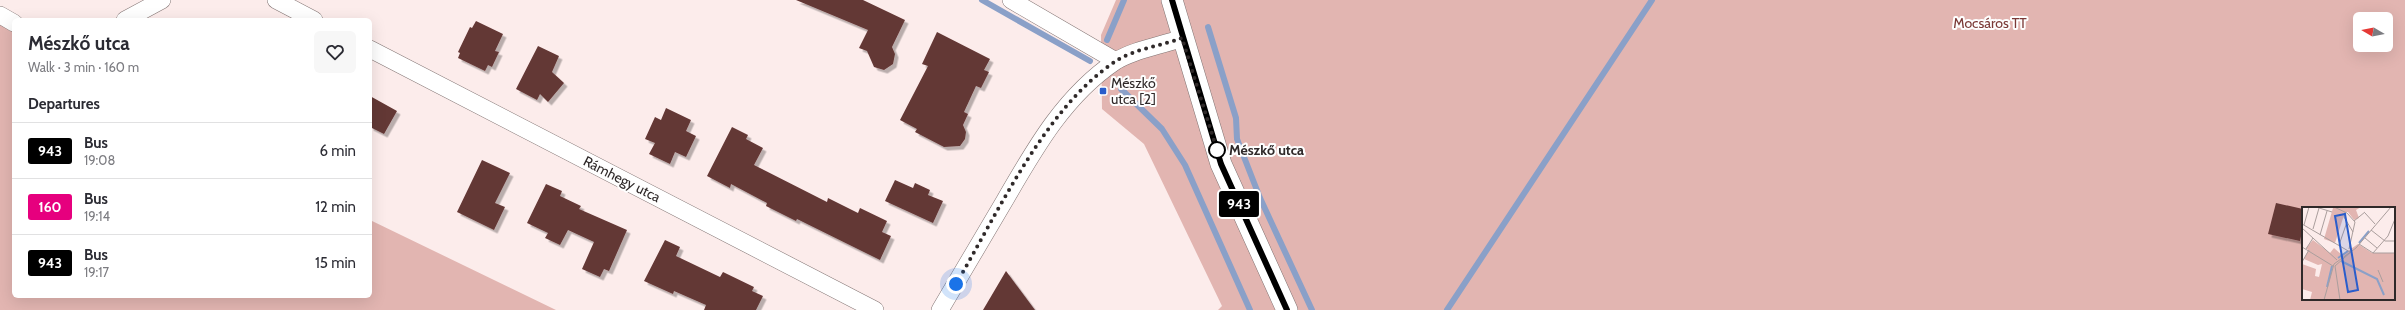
<!DOCTYPE html>
<meta charset="utf-8">
<style>
body{margin:0;font-family:Cabin,sans-serif;background:#f7f7f7;color:#2b2b33;height:100vh;display:flex;flex-direction:column;font-size:15px;white-space:nowrap}
*{box-sizing:border-box;margin:0}
p{font-size:13px;color:#7c7c81}
.icon{flex:none;width:22px;height:22px;fill:none;stroke:currentColor;stroke-width:2;stroke-linecap:round;stroke-linejoin:round}
.map{position:relative;flex:1;overflow:hidden}
.drawer{position:absolute;left:12px;top:18px;width:360px;height:280px;display:flex;flex-direction:column;background:#fff;border-radius:6px;box-shadow:0 4px 16px #0002}
.drawer>*{flex:none}
.badge{padding:0 8px;border-radius:3px;font-size:14px;line-height:26px}
.needle{width:26px;rotate:280deg}
.fabs{position:absolute;left:2353px;top:12px;display:grid;gap:8px}
.fabs a{display:grid;place-items:center;width:40px;height:40px;border-radius:6px;background:#fff;box-shadow:0 4px 16px #0002;font-size:20px}
.you{position:absolute;width:20px;height:20px;margin:-10px;border:3px solid #fff;border-radius:50%;background:#1a73e8;box-shadow:0 0 0 6px #1a73e833}
.map>.badge{position:absolute;translate:-50% -50%;box-shadow:0 0 0 2px #fff}
h2{padding:0 16px;font-size:15px;line-height:36px}
.round{display:grid;place-items:center;flex:none;width:42px;height:42px;border-radius:6px;background:#f7f7f7}
.summary{display:flex;align-items:center;justify-content:space-between;height:68px;padding:0 16px}
h1{font-size:19px;font-weight:700;line-height:30px}
ul{padding:0;list-style:none}
li{display:flex;align-items:center;gap:12px;height:56px;padding:0 16px;border-top:1px solid #e1e1e2}
li div{flex:1}
li b{display:block;font-size:15px}
li em{font-style:normal}
li .badge{min-width:44px;font-weight:700;text-align:center}
.map>svg:first-child{display:block}
.green{fill:#e2b5b1;fill-rule:evenodd}
.lines{fill:none;stroke-linecap:round;stroke-linejoin:round}
.stream{stroke:#8aa0c8;stroke-width:6}
.building{fill:#643735;filter:url(#shadow)}
.minor-casing{stroke:#827473;stroke-width:18}
.tertiary-casing{stroke:#827473;stroke-width:22}
.minor{stroke:#fff;stroke-width:17}
.tertiary{stroke:#fff;stroke-width:21}
.line-casing{stroke:#fff;stroke-width:9}
.line{stroke:#000;stroke-width:6}
.walk{stroke:#2f2929;stroke-width:4;stroke-dasharray:0 7.2}
.poi-dot{fill:#2a5dcb;stroke:#fefefe;stroke-width:1.5}
.stop-dot{fill:#fff;stroke:#000;stroke-width:2}
.labels{text-anchor:middle;stroke-width:4;stroke-linejoin:round;paint-order:stroke}
.park-label{font-size:14px;fill:#7b3936;stroke:#fefefe}
.poi-label{font-size:14px;fill:#2f2929;stroke:#fefefe;text-anchor:start}
.stop-label{font-size:14px;font-weight:bold;fill:#2f2929;stroke:#fefefe;text-anchor:start}
.street-label{font-size:14px;fill:#2f2929;stroke:#fefefe}
.inset-river{fill:none;stroke:#8aa0c8;stroke-width:2}
.inset-road{fill:none;stroke:#aa9e9d;stroke-width:1}
.view{fill:#2a5dcb;fill-opacity:0.15;stroke:#2a5dcb;stroke-width:2}
.inset-edge{fill:none;stroke:#2f2929;stroke-width:2}
</style>
<div class="map">
<svg width="2405" height="310" viewBox="0 0 2405 310">
<defs>
<filter id="shadow"><feDropShadow dx="3.5" dy="3.5" stdDeviation="0" flood-color="#0004"/></filter>
</defs>
<rect width="100%" height="100%" fill="#fceceb"/>
<path class="green" d="M1116 0H2405V310H1218L1222 306 1144 144 1102 109 1101 35ZM2360 19H2386V45H2360ZM2303 208H2394V299H2303Z
M0 15 14 23V296H370V220L556 310H0Z"/>
<g class="lines">
<path class="stream" d="M982 0 1090 61
M1208 27 1236 118 1237 139 1260 198 1312 310
M1107 40 1124 0
M1121 89 1162 129 1185 165 1250 310
M1447 310 1652 0"/>
</g>
<path class="building" d="M796 0H863L905 20 892 47 895 54 893 64 884 70 874 67 867 51 859 48 868 30Z
M476 21 503 34 495 51 499 52 492 67 488 65 485 71 458 58 460 53 458 52 470 27 472 28Z
M937 32 990 59 984 70 989 72 981 88 976 86 964 112 968 114 963 125 966 132 965 139 960 146 944 147 915 132 917 129 900 120 928 66 922 64Z
M538 46 559 56 552 72 564 83 548 102 540 94 537 100 516 89Z
M370 96 397 111 384 134 370 127Z
M666 108 691 120 686 131 696 136 686 157 675 152 670 164 649 154 655 143 645 139 655 117 661 120Z
M732 127 748 135 746 139 763 148 754 165 827 202 828 198 858 213 860 208 887 221 882 232 891 236 880 260 797 219 796 221 766 206 767 203 731 184 730 188 707 176Z
M482 160 510 173 495 203 505 207 494 230 457 212Z
M895 180 913 188 915 183 930 190 928 195 943 201 933 223 885 201Z
M546 184 562 191 560 196 581 206 579 209 627 230 609 271 604 269 600 277 582 269 594 242 568 230 560 245 545 238 548 233 527 223Z
M2276 203 2303 209V227L2300 241 2268 234Z
M665 240 680 247 676 256 720 277 723 272 754 287 752 291 763 296 756 310H704L706 305 674 291 673 294 644 281Z
M1006 271 1035 310H983Z"/>
<g class="lines">
<g class="minor-casing">
<path id="minor" d="M276 0 314 20
M1011 0 1116 61
M0 15 14 23
M125 20 162 0
M370 49 875 310
M940 310C962 273 983 237 1005 200 1035 148 1065 95 1116 61 1135 49 1161 46 1182 38"/>
</g>
<g class="tertiary-casing">
<path id="tertiary" d="M1172 0 1221 164 1287 310"/>
</g>
<use href="#minor" class="minor"/>
<use href="#tertiary" class="tertiary"/>
</g>
<g class="lines">
<g class="line-casing">
<path id="line" d="M1172 0 1221 164 1287 310"/>
</g>
<use href="#line" class="line"/>
<path class="walk" d="M956 284C999 211 1045 108 1116 61 1134 49 1161 46 1182 38L1217 150"/>
</g>
<rect class="poi-dot" x="1099" y="87" width="8" height="8" rx="2"/>
<circle class="stop-dot" cx="1217" cy="150" r="8"/>
<g class="labels">
<g class="park-label">
<text x="1990" y="28">Mocsáros TT</text>
</g>
<g class="poi-label">
<text x="1111" y="88">Mészkő<tspan x="1111" dy="16">utca [2]</tspan></text>
</g>
<g class="stop-label">
<text x="1229" y="155">Mészkő utca</text>
</g>
<g class="street-label">
<text transform="translate(622 179) rotate(27)" y="5">Rámhegy utca</text>
</g>
</g>
<g transform="translate(2302 207)">
<rect width="93" height="93" fill="#fceceb"/>
<path d="M59 0 54 3 57 11 52 13 46 5H43L33 36 22 32 31 1ZM11 33 28 46 32 41 40 48 56 37 70 46H93V93H8L10 85 0 82V57L14 62 13 69 17 70 20 57 16 58 2 52 6 43 4 41Z" fill="#e2b5b1"/>
<path class="inset-river" d="M57 36 67 24M36 51 46 44M39 54 75 72 82 88M25 80 30 59"/>
<path class="inset-road" d="M14 0 30 5M32 0 45 6 53 15 47 42M43 5 42 10 51 25M63 6 73 17M52 14 63 5M0 17 48 45M2 18 7 0M0 21 35 53M11 22 17 1M69 23 83 34H93M18 28 25 4M63 31 75 41M57 37 71 46H93M37 38 45 15M0 40 31 59M4 42 11 31M71 46 86 29 93 12M0 55 7 43M76 63 81 75M22 93 32 57 54 41 89 0M38 93 33 59 50 44"/>
<path class="view" d="M43 7 56 83 46 85 33 9Z"/>
<rect width="93" height="93" class="inset-edge"/>
</g>
</svg>
<div class="fabs">
<a><svg class="needle" viewBox="-14 -14 28 28"><path d="M0-13l5 13h-10z" fill="#e53935"/><path d="M0 13l5-13h-10z" fill="#7c7c81"/></svg></a>
</div>
<div class="you" style="left:956px;top:284px"></div>
<b class="badge" style="left:1239px;top:204px;background:#000;color:#fff">943</b>
<section class="drawer">
<div class="summary"><div><h1>Mészkő utca</h1><p>Walk · 3 min · 160 m</p></div><a class="round"><svg class="icon" aria-label="heart" viewBox="0 0 24 24"><path d="M12 20l-8-8c-3-5 5-10 8-4 3-6 11-1 8 4z"/></svg></a></div>
<h2>Departures</h2>
<ul>
<li><span class="badge" style="background:#000;color:#fff">943</span><div><b>Bus</b><p>19:08</p></div><em>6 min</em></li>
<li><span class="badge" style="background:#e6007e;color:#fff">160</span><div><b>Bus</b><p>19:14</p></div><em>12 min</em></li>
<li><span class="badge" style="background:#000;color:#fff">943</span><div><b>Bus</b><p>19:17</p></div><em>15 min</em></li>
</ul>
</section>
</div>
